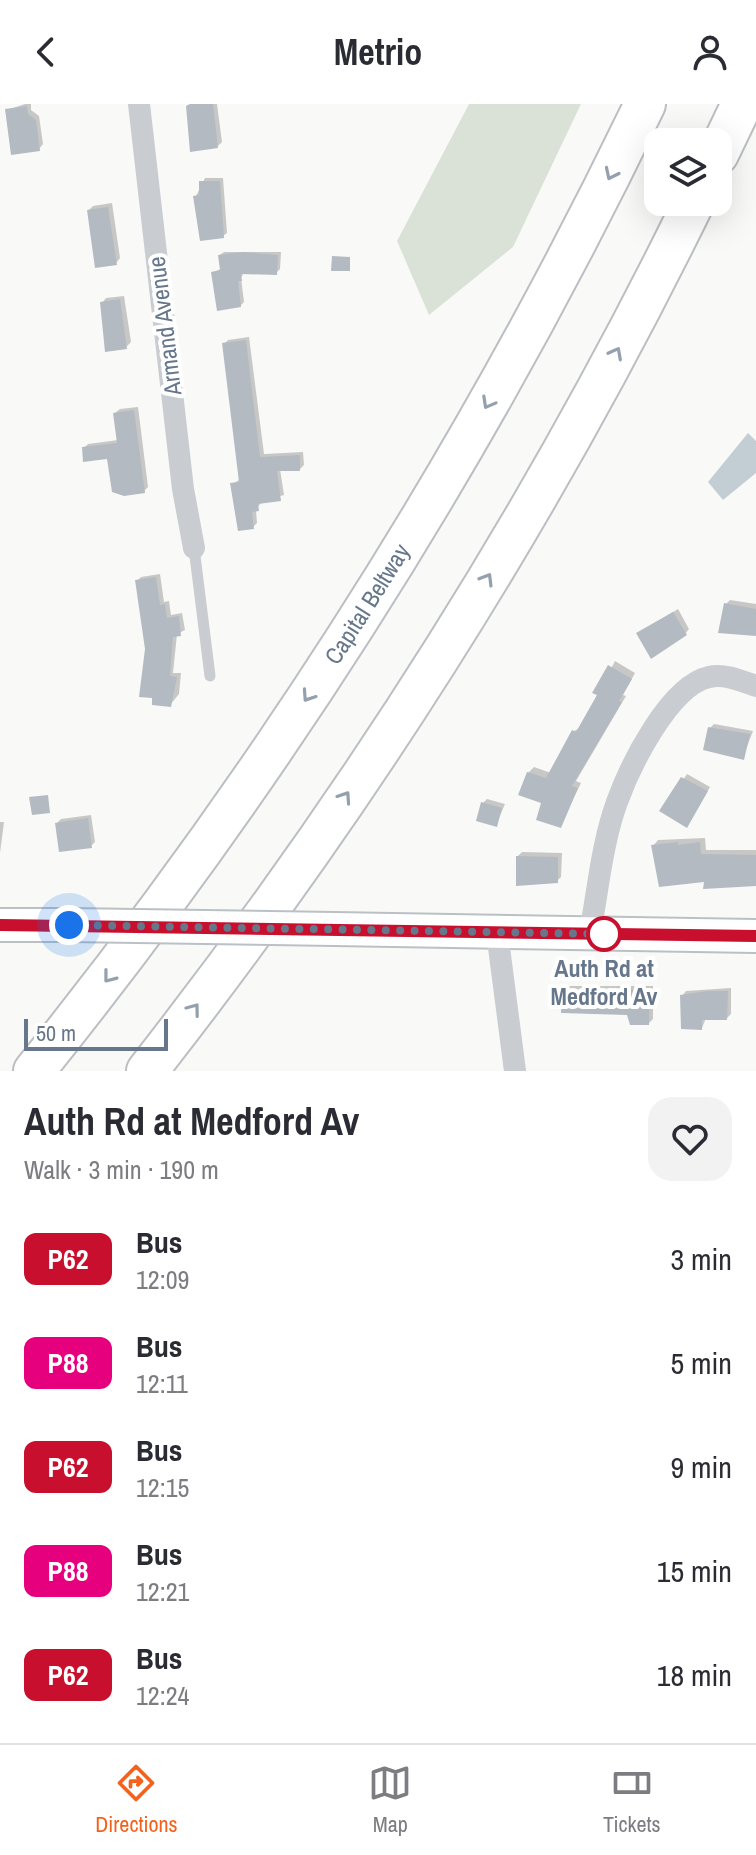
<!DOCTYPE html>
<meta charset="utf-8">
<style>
body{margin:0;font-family:"Archivo Narrow",sans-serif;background:#f2f2f3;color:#2b2b33;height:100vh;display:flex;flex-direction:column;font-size:30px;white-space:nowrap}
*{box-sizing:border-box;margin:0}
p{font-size:26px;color:#7c7c81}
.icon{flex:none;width:44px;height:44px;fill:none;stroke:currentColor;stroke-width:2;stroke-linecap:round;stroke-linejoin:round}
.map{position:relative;height:967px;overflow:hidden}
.side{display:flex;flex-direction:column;background:#fff;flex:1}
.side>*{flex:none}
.badge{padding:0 16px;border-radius:12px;font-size:28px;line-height:52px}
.buttons{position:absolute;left:644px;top:24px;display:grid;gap:16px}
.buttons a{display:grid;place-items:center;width:88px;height:88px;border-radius:16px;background:#fff;box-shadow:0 8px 32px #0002;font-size:40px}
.scale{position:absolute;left:24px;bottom:20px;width:144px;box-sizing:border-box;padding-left:8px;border:4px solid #66778b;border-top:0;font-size:22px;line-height:28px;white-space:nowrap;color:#66778b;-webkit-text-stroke:6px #fff;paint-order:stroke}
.you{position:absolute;width:40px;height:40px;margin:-20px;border:6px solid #fff;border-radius:50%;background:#1a73e8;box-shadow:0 0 0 12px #1a73e833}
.map>.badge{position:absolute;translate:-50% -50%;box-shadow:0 0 0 4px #fff}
.round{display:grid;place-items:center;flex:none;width:84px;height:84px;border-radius:24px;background:#f2f2f3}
.headline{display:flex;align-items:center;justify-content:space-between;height:136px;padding:0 24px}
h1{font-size:38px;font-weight:800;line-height:60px}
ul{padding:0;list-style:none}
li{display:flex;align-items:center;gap:24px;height:104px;padding:0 24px}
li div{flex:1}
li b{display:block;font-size:30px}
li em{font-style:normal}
li .badge{min-width:88px;font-weight:700;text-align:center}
header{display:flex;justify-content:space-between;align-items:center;height:104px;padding:0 24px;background:#fff;font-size:36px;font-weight:800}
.tabs{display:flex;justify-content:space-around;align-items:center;height:112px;border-top:2px solid #e1e1e2;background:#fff;font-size:22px;color:#7c7c81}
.tabs a{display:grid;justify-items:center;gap:4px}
.tabs .selected{color:#f3611d}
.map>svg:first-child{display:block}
.green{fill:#dae2d7}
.water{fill:#c3ced4}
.shadow{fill:#0003}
.building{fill:#b3bac1}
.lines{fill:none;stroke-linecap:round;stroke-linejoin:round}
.secondary-casing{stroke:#bbc0c5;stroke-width:36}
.motorway-casing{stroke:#bbbec2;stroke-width:44}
.service{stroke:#c9cdd1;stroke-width:11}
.minor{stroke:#c9cdd1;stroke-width:22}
.secondary{stroke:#fff;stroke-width:32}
.motorway{stroke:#fff;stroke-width:40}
.secondary-bridge-casing{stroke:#bbc0c5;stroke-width:36;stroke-linecap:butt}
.secondary-bridge{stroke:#fff;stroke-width:32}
.oneway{stroke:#94a0ae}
.line-casing{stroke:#fff;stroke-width:18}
.line{stroke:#c8102e;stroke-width:12}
.walk{stroke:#66778b;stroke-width:8;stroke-dasharray:0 14.4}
.stop-dot{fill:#fff;stroke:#c8102e;stroke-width:4}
.labels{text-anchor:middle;stroke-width:8;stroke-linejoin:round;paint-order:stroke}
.street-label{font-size:24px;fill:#66778b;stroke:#fff}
.stop-label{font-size:24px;font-weight:bold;fill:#66778b;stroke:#fff}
</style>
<header><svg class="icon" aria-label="back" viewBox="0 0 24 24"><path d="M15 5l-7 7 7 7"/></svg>Metrio<svg class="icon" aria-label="person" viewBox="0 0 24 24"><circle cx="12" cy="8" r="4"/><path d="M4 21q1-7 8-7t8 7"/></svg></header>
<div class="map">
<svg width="756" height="967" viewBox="0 0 756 967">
<rect width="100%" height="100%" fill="#f9faf7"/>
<path class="green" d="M469 0H581L513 143 429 211 397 137Z"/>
<path class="water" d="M748 329 756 337V369L723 396 708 378Z"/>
<path class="shadow" d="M25 0H31V6L39 12 43 40 39 45 7 6Z
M191 0H217L222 38 218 42Z
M205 74H223L227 129 223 132 196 92Z
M112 99 120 154 116 159 89 106 93 102Z
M224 148H281L280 165 276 169 244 168 241 174 244 198 240 202 213 169 222 164 220 151Z
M124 192 131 238 126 243 102 199 106 194Z
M249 233 264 350 303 348 304 361 300 365H280L284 391 262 397 256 406 257 419 253 423 232 380 241 375 224 240 228 236Z
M138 303 148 383 144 387 109 353 84 344 88 340 118 336 115 309 120 305Z
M160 470 164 498 169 497 171 511 182 509 185 526 177 530 173 569H181L179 590 170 601 147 545 137 477 141 473Z
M730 496 756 500V530L726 500Z
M678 505 689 525 685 530 638 529Z
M615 557 635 569 623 591 626 592 576 677 581 679 560 722 528 669 534 663 551 669 574 627 581 623Z
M714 620 753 627 743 653 710 624Z
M687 670 710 683 690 717 662 707Z
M487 695 505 700 496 721 483 699Z
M91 711 95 738 91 742 57 719 61 715Z
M0 718H4L0 749Z
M705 734 706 746H756V778L706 776 653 742 658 736Z
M522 748 562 749 561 773 557 777 518 752Z
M568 882H653V915L649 919 564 886Z
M731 884V910L727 914H706L702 924 682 892 686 887Z"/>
<path class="building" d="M190 0H213L218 44 190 48 186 2Z
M27 2 28 10 36 16 40 47 11 51 5 5Z
M199 77H220L224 134 200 137 193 92 199 91Z
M108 103 117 161 95 164 87 106Z
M243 148 278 151 277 171 241 170 242 177H238L241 203 217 207 211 168 220 166 218 151Z
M332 152 350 153V167H331Z
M120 195 127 245 105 248 100 198Z
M246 236 260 353 300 351V367H277L281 397 258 400 259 407 252 408 254 425 238 427 230 379 239 378 222 239Z
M134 306 145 389 124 392 112 388 107 355 83 358 82 343 117 339 113 309Z
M156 473 160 501 165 500 167 514 179 512 181 532 173 533 170 572 177 573 171 603 152 601V594L139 593 145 545 135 476Z
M724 499 756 505V532L718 529Z
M673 508 687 531 651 555 636 529Z
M608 561 632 575 619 597 622 598 572 682 578 684 561 724 536 716 541 699 518 691 527 668 546 674 572 626 576 628 597 591 592 589Z
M708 623 750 630 744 656 703 646Z
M681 673 708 687 687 724 659 707Z
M48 691 50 709 32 711 29 693Z
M481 698 502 704 497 723 476 717Z
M88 714 92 744 59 748 55 719Z
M679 738 677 741 700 738 701 750 756 751V782L703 785 704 778 659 783 651 741Z
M516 752 558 753V779L516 782Z
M650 885 649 921H630L627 911 561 909 562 886Z
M708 887H728L727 916H702V926L681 925 680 891Z"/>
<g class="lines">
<g class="secondary-casing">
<path id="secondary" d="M0 821H69
M334 825 756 832"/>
</g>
<g class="motorway-casing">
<g id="motorway">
<path d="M718 50 742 0"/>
<path id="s1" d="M34 967C274 669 479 345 645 0"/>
<path d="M147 967C358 698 544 405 694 98"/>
</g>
</g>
<path class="service" d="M194 444 210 572"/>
<path class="minor" d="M139 0 183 385 194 444
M497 828 515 967
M590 829C598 786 602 739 617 698 630 662 669 582 709 573 724 569 742 577 756 582"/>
<use href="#secondary" class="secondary"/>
<use href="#motorway" class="motorway"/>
<g class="secondary-bridge-casing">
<path id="secondary-bridge" d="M69 821 334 825"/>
</g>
<use href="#secondary-bridge" class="secondary-bridge"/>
</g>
<defs><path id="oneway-chevron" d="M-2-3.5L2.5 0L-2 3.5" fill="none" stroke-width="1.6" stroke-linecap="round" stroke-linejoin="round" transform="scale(2)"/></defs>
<g class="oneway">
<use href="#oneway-chevron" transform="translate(611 70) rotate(116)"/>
<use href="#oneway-chevron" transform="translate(616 249) rotate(-62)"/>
<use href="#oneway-chevron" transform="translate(488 299) rotate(119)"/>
<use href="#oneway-chevron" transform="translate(487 475) rotate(-59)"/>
<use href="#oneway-chevron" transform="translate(308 592) rotate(124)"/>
<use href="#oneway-chevron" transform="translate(345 693) rotate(-56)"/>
<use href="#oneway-chevron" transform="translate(109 873) rotate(128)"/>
<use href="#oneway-chevron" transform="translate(194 905) rotate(-53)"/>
</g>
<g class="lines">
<g class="line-casing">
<path id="line" d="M0 821 756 832"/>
</g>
<use href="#line" class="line"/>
<path class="walk" d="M69 821 604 830"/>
</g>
<circle class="stop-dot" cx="604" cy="830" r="16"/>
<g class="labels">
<g class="street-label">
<text transform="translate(165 222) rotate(-97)" y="8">Armand Avenue</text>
<text dy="8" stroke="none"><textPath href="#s1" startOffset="574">Capital Beltway</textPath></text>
</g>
<g class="stop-label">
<text x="604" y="873">Auth Rd at<tspan x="604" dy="28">Medford Av</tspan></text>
</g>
</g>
</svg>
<div class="buttons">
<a><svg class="icon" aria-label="layers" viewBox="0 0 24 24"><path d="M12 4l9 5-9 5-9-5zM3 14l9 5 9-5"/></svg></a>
</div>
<div class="scale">50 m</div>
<div class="you" style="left:69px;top:821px"></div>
</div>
<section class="side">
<div class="headline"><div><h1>Auth Rd at Medford Av</h1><p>Walk · 3 min · 190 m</p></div><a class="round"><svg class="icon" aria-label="heart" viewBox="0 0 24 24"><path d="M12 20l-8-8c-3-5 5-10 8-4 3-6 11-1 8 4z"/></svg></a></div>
<ul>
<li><span class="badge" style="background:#c8102e;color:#fff">P62</span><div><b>Bus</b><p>12:09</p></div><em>3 min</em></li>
<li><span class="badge" style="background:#e6007e;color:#fff">P88</span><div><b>Bus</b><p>12:11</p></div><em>5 min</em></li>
<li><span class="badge" style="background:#c8102e;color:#fff">P62</span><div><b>Bus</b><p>12:15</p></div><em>9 min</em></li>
<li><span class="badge" style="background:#e6007e;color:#fff">P88</span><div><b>Bus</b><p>12:21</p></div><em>15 min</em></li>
<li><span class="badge" style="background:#c8102e;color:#fff">P62</span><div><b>Bus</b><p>12:24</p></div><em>18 min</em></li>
</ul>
</section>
<nav class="tabs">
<a class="selected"><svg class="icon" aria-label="directions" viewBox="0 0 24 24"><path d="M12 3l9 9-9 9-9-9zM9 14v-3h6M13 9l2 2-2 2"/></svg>Directions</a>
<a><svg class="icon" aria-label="map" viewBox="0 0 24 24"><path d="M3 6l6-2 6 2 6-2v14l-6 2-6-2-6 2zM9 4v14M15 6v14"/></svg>Map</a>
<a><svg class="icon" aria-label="tickets" viewBox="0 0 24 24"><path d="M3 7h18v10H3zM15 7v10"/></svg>Tickets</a>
</nav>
